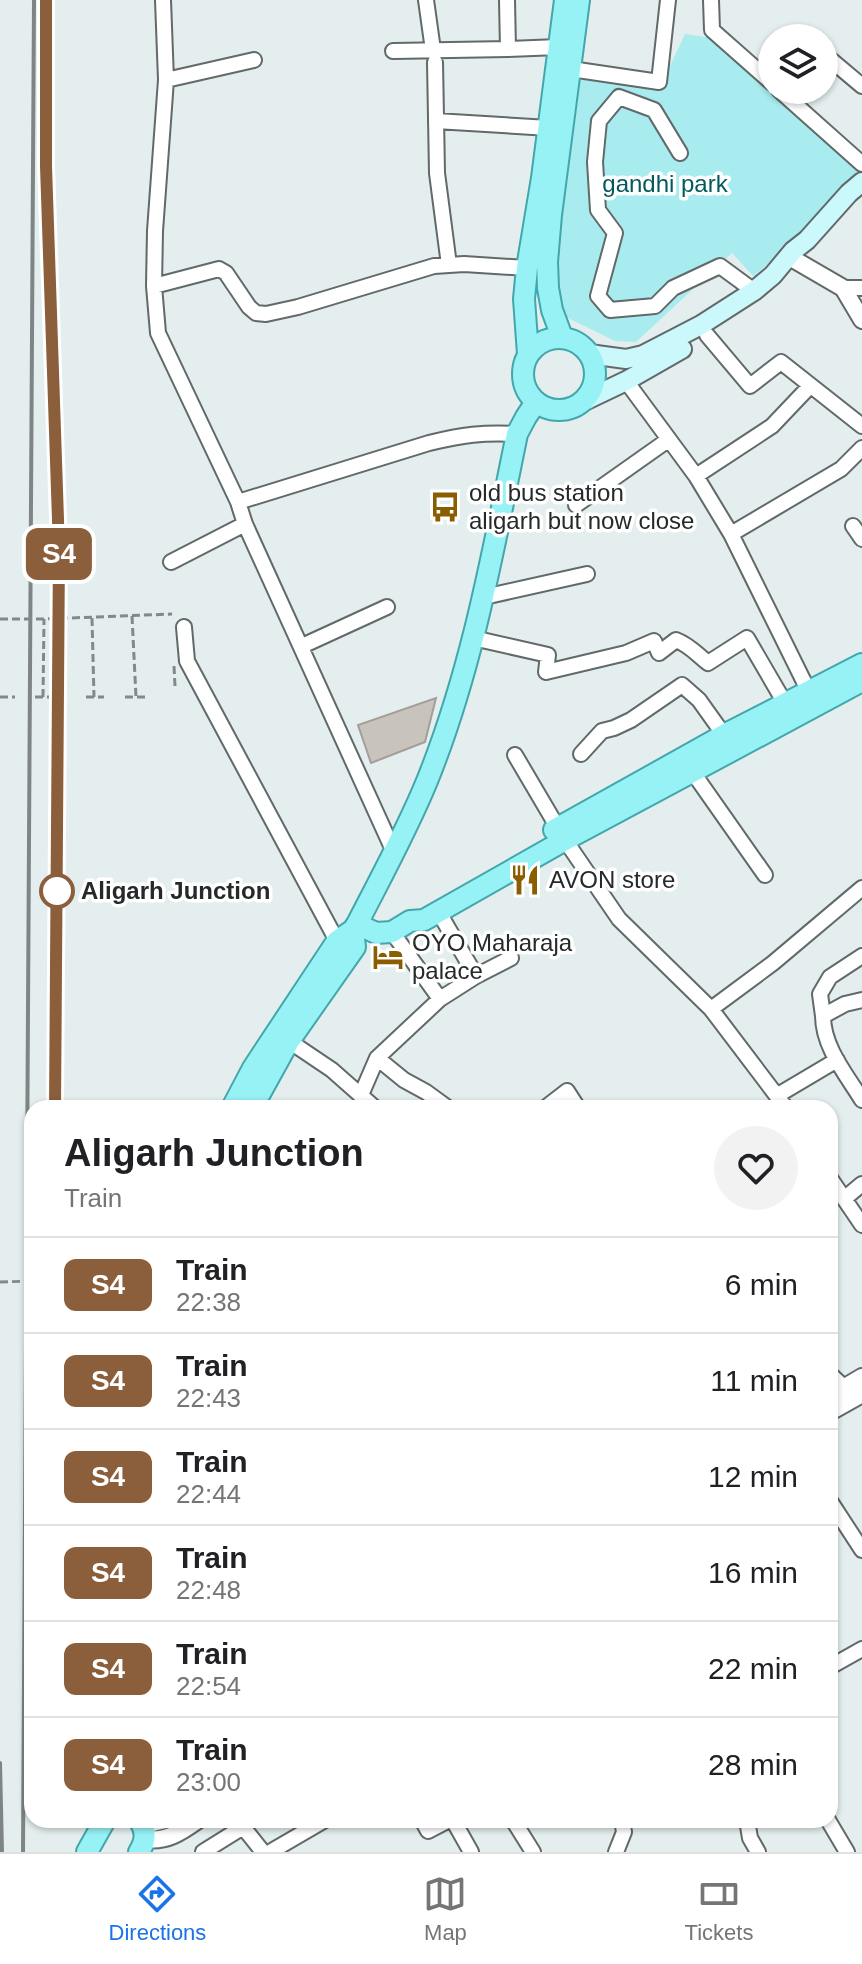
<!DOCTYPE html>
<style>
body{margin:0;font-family:Helvetica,sans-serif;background:#f2f2f2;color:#202124;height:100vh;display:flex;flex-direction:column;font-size:30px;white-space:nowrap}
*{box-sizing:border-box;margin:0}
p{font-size:26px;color:#757577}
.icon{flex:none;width:44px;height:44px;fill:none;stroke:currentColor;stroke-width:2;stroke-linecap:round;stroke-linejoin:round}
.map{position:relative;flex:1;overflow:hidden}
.panel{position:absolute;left:24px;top:1100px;width:814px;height:728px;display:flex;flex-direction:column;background:#fff;border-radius:24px;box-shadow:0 2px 6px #0004}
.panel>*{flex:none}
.badge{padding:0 16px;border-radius:12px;font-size:28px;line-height:52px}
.tools{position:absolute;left:758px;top:24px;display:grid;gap:16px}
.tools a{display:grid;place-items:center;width:80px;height:80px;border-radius:50%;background:#fff;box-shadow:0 2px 6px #0004;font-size:40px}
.map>.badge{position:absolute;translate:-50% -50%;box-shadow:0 0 0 4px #fff}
.round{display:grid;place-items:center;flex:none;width:84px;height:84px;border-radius:42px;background:#f2f2f2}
.overview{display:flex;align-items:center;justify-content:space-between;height:136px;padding:0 40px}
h1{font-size:38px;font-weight:700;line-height:60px}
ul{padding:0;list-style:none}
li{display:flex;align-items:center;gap:24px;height:96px;padding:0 40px;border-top:2px solid #e0e0e0}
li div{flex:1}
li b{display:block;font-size:30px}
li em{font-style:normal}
li .badge{min-width:88px;font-weight:700;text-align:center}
.tabs{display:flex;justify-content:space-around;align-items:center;height:112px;border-top:2px solid #e0e0e0;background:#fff;font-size:22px;color:#757577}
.tabs a{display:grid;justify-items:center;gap:4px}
.tabs .on{color:#1a73e8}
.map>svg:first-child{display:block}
.green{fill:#a8ecef}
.building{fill:#c8c4bd;stroke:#a39e98;stroke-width:2}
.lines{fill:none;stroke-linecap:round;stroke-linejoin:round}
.minor-casing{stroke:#616969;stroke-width:18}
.tertiary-casing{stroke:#616969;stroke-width:20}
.secondary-casing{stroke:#616969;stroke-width:22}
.primary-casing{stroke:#43a6aa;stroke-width:24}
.path{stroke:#828989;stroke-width:3;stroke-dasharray:8 4;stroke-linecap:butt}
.minor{stroke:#fff;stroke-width:14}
.tertiary{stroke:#fff;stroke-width:16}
.secondary{stroke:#cbf8fa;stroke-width:18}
.primary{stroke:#97f2f6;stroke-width:20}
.rail{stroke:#7f8585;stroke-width:4}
.path-bridge{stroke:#828989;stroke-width:3;stroke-dasharray:8 4;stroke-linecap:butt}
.line-casing{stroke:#fff;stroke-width:18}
.line{stroke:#8b5e3c;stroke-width:12}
.stop-dot{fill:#fff;stroke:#8b5e3c;stroke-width:4}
.labels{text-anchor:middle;stroke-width:7;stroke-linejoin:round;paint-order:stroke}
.park-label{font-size:24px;fill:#025a5e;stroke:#fff}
.poi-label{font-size:24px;fill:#262929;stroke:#fff;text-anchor:start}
.stop-label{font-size:24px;font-weight:bold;fill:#262929;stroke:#fff;text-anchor:start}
</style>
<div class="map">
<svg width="862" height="1852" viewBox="0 0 862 1852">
<rect width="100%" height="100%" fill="#e4eeee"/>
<path class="green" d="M685 34 713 38 862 171 754 277 732 253 636 342 615 341 568 318 552 297 581 75 659 89Z"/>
<path class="building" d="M436 698 425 742 371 763 358 725Z"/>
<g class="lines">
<g class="minor-casing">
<path id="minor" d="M163 0 166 80 155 231 154 286 158 333 238 502 245 524 394 852
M426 0 433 50
M507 0 508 49 559 47
M711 0 712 30 772 83
M393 51 508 49
M824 54 862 86
M435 62 437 173 449 265
M571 69 659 82 668 0
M166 80 254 60
M779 90 862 164
M436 121 549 128
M680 153 654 110 619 97 599 121 595 162 598 210 615 233 598 296 610 310 655 306 673 288 720 266 754 291
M154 286 219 269 226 273 249 307 256 313 266 314 298 307 434 266 464 264 527 268
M843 288H862
M707 335 750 386 781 362 862 426
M626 381 696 476 731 534 841 469 862 448
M696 476 772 426 810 386
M238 502 429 443C462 435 483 432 517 434
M576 505 668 440
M853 526 862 539
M731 534 812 698
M171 562 245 524
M484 597 587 574
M184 627 187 661 337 941
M473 638 548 655 546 672 626 653 654 641 659 653 676 640C691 646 696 654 708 663L747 638 786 705
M302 646 387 607
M581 754 602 731 614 728 631 720 682 685 699 700 724 735
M515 755 565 840 619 919 711 1009 786 1108
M687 764 765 875
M438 911 476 976 511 958
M392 932 440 999 476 976
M862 1000 845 1004 823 1016C823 1047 846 1074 862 1100
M711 1009 773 963 862 888
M823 1016 820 994 830 977 862 956
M289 1041 332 1070 375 1108
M377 1058 404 1080 426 1092 448 1108
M361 1095 377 1058 440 999
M778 1095 837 1060
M545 1108 567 1091 578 1108
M830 1178 862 1225
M844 1199 862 1184
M830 1374 850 1393
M830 1501 862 1550
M830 1667 862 1649
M422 1820 428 1831 449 1820
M453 1820 471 1852
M513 1820 533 1852
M747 1820 750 1838 758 1852
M828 1820 847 1852
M203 1852 243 1827 263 1852
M270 1852 325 1820
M616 1852 624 1832 622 1820"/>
</g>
<g class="tertiary-casing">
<path id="tertiary" d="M788 256 843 288 862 320
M830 1396 862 1377
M830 1412 862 1394
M143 1825 166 1820
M145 1839C167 1842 181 1832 198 1820"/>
</g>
<g class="secondary-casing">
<path id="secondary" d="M589 354 626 359 643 355 701 325 754 291 773 275 793 251 807 240 849 193 862 182
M584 401 626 381 682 349"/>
</g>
<g class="primary-casing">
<path id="primary" d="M562 337 552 310 548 288 547 262 551 215 579 0
M523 374a36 36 0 1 1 72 0a36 36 0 1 1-72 0Z
M528 354 524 299 527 268 542 178 565 0
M554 830 724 735 862 664
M357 924 376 933 392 932 410 921 424 920 565 840 862 681
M232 1108 253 1068 337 941 353 930 357 924C381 877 407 830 427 781 472 670 493 551 517 434L526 417 536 402
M252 1108 289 1041 355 947 353 930
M139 1820C147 1831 146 1841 139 1852
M87 1852 105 1820"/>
</g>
<path class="path" d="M132 616 136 697
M92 618 94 697
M174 666 175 686
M0 697H15
M35 697H55
M43 697 44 619
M86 697H104
M125 697H148"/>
<use href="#minor" class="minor"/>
<use href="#tertiary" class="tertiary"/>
<use href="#secondary" class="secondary"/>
<use href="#primary" class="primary"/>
<path class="rail" d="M46 60V166L59 549 55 1108
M0 1763 2 1852
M23 1852 34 0"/>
<path class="path-bridge" d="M0 619H44L172 614
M0 1282 32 1281"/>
</g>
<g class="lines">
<g class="line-casing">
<path id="line" d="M46 0V166L59 549 55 1108"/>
</g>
<use href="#line" class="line"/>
</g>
<defs>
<g id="bus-bare" transform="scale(2.4)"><path d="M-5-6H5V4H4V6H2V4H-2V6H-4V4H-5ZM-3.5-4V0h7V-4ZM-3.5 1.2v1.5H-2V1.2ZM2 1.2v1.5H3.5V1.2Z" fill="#895d00" stroke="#fff" stroke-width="2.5" paint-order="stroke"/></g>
<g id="restaurant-bare" transform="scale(2.4)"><path d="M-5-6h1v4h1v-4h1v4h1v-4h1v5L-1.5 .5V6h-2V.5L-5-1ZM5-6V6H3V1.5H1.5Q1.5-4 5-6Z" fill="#895d00" stroke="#fff" stroke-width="2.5" paint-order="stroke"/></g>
<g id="hotel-bare" transform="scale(2.4)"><path d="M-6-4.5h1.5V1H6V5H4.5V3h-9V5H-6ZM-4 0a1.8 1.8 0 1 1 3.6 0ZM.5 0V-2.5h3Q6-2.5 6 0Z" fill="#895d00" stroke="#fff" stroke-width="2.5" paint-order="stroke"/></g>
</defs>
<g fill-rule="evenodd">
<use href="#bus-bare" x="445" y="507"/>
<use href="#restaurant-bare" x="525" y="880"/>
<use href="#hotel-bare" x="388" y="957"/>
</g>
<circle class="stop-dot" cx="57" cy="891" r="16"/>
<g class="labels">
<g class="park-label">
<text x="665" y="192">gandhi park</text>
</g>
<g class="poi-label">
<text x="469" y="501">old bus station<tspan x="469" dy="28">aligarh but now close</tspan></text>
<text x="549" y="888">AVON store</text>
<text x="412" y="951">OYO Maharaja<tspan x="412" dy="28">palace</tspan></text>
</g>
<g class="stop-label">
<text x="81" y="899">Aligarh Junction</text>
</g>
</g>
</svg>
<div class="tools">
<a><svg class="icon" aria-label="layers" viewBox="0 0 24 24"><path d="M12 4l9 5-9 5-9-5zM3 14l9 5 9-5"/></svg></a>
</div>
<b class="badge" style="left:59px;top:554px;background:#8b5e3c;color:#fff">S4</b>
<section class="panel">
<div class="overview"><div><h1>Aligarh Junction</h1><p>Train</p></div><a class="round"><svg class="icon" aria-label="heart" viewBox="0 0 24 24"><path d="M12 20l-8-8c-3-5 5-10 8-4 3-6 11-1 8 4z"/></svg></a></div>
<ul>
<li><span class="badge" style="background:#8b5e3c;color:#fff">S4</span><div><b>Train</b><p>22:38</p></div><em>6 min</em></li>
<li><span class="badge" style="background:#8b5e3c;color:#fff">S4</span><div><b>Train</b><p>22:43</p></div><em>11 min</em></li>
<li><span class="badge" style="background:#8b5e3c;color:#fff">S4</span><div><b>Train</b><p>22:44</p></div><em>12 min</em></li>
<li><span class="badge" style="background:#8b5e3c;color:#fff">S4</span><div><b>Train</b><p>22:48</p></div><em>16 min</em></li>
<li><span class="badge" style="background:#8b5e3c;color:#fff">S4</span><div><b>Train</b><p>22:54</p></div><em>22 min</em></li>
<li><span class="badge" style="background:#8b5e3c;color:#fff">S4</span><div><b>Train</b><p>23:00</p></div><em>28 min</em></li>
</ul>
</section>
</div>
<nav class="tabs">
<a class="on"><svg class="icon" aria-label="directions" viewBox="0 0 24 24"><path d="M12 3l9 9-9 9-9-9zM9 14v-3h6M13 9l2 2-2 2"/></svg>Directions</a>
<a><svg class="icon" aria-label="map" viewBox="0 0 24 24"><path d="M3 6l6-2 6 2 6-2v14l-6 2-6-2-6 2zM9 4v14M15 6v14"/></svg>Map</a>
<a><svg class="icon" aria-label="tickets" viewBox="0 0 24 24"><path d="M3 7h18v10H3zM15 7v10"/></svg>Tickets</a>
</nav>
